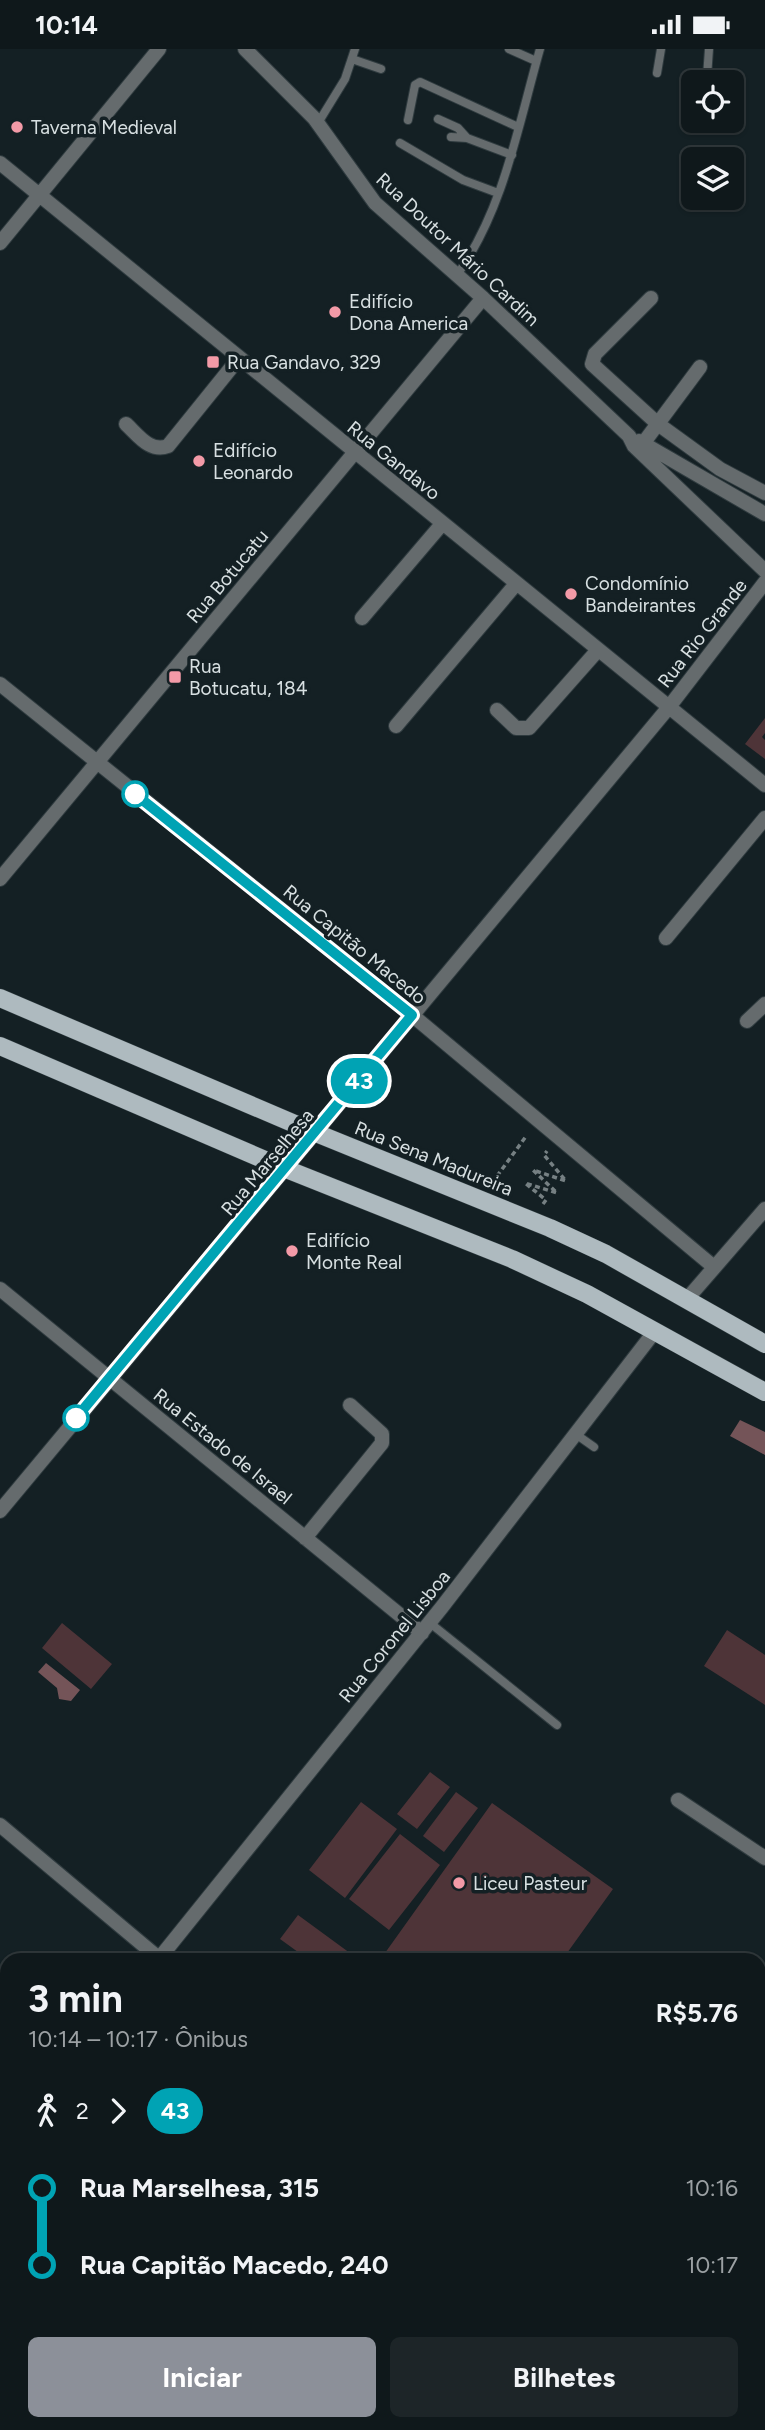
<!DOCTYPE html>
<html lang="pt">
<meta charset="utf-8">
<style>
body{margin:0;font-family:Figtree,sans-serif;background:#1d2528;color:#f1f3f6;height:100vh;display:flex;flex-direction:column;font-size:26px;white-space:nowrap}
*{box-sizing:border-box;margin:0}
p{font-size:23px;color:#9ba0a3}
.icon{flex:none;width:38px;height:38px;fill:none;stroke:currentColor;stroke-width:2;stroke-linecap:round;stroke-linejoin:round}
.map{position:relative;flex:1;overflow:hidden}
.sheet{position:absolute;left:0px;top:1904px;width:766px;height:478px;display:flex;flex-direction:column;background:#0f181b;border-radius:21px 21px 0 0;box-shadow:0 2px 5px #0004,0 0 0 2px #2f373a}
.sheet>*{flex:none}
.badge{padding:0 14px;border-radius:23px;font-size:24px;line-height:46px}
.fabs{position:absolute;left:681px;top:21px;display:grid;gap:14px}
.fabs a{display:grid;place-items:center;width:63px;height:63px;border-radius:10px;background:#0f181b;box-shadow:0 2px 5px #0004,0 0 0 2px #2f373a;font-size:35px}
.map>.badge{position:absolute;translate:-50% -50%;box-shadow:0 0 0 4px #fff}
.legs{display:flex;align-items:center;gap:10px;height:77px;padding:0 28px;font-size:23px}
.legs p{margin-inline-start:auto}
.summary{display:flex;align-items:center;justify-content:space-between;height:119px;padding:0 28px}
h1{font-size:38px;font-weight:700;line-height:52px}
.action{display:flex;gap:14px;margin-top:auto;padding:14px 28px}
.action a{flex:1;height:80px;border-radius:10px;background:#8c9099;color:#fff;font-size:28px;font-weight:700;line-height:80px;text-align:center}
.action a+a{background:#1d2528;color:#f1f3f6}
ul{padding:0 28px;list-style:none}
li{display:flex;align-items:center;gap:24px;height:77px;font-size:26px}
li i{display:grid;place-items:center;width:10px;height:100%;margin:0 9px;background:currentColor}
li i::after{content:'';width:18px;height:18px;margin:-9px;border:5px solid;border-radius:50%;background:#0f181b}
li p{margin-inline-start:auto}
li:first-child i{background:linear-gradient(#0000 50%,currentColor 0)}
li:last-child i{background:linear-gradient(currentColor 50%,#0000 0)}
.status{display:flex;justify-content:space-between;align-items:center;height:49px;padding:0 35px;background:#0f181b;direction:ltr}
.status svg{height:19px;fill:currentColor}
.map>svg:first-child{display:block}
.green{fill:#4e3438}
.water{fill:#745458}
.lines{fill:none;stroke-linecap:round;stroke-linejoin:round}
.lane-casing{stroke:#2f3b3f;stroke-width:10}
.street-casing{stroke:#2f3b3f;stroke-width:16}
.secondary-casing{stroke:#2f3b3f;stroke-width:16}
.primary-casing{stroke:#2f3b3f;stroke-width:19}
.path{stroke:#768083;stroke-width:3.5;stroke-dasharray:5 3.5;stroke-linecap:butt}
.lane{stroke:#656b6d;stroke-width:8}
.street{stroke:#656b6d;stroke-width:14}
.secondary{stroke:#8e989b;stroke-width:14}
.primary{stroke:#aebabf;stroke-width:18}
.line-1-casing{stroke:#fff;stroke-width:16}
.line-1{stroke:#00a3b4;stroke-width:10}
.poi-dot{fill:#f39aa7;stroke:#142024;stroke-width:2.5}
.stop-1-dot{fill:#fff;stroke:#00a3b4;stroke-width:3.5}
.labels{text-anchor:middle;stroke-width:7;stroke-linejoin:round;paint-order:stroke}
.poi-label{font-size:19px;fill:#d8e0e2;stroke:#142024;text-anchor:start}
.street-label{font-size:19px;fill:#d8e0e2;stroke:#142024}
</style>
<div class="status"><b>10:14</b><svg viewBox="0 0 49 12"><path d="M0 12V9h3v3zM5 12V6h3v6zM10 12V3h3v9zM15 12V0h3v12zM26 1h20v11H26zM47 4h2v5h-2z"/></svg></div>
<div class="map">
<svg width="765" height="2381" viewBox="0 0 765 2381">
<rect width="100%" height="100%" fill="#142024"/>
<path class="green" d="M765 669V684L762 688 765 691V710L745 695Z
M62 1574 112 1615 91 1640 42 1599Z
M727 1581 765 1606V1656L704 1617Z
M430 1723 450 1738 417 1780 397 1765Z
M456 1743 478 1759 444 1803 423 1787Z
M361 1753 397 1780 345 1849 309 1821Z
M492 1754 613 1840 562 1911H380Z
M400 1785 440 1816 389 1881 349 1850Z
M298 1866 354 1907 351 1911H309L280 1890Z"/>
<path class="water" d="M740 1371 765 1383V1406L730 1387Z
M46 1614 80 1641 71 1652 59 1650 57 1639 38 1623Z"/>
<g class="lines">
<g class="lane-casing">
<path id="lane" d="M509 0 536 12
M352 10 381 20
M657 24 661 0
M707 28 709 0
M438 70 458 79 467 89 512 106
M408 71 415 36 420 33 518 78
M318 74 345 30 355 0
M451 88 467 89
M400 94 463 131 498 144
M457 226C504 160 518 77 540 0
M577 1386 594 1398
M430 1574 557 1676
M760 2366 765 2358
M750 2381 754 2375"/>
</g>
<g class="street-casing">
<path id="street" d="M245 0 314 69 375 154 483 249 629 387 634 397 765 522
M0 114 765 736
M0 194 159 0
M651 249 595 305 592 315 658 375 720 420 765 444
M126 375C138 386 150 404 168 397L239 309
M639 392 765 465
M639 400 700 318
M362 569 442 475
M0 635 412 966 714 1218
M497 661 516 679H529L598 601
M396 677 516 535
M0 830 483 249
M666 889 765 769
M747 972 765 955
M0 1240 422 1584
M687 1250 765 1160
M0 1462 669 658 765 533
M305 1489 382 1394V1385L350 1356
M678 1751 765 1809
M0 1776 161 1911
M158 1911 442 1558 655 1282
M0 2044 7 2050
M760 2048 765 2040
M0 2107 7 2099
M730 2375 739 2381
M63 2381 67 2375
M586 2381 590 2375"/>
</g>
<g class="secondary-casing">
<path id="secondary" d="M0 2280 7 2284
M154 2375 164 2381"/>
</g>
<g class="primary-casing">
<path id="primary" d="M0 949 316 1084 550 1179 606 1205 765 1295
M0 997 286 1120 512 1210 587 1245 765 1343"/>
</g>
<path class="path" d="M492 1134 527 1086
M543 1155 546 1151 525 1134 557 1144 533 1121 566 1132 544 1106 547 1102"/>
<use href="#lane" class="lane"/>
<use href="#street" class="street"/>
<use href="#secondary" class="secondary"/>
<use href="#primary" class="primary"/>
</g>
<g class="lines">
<g class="line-1-casing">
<path id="line-1" d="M76 1369 412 966 135 745"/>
</g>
<use href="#line-1" class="line-1"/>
</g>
<g class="poi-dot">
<circle cx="17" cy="78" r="7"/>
<circle cx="335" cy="263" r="7"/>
<rect x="206" y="306" width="14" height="14" rx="3.5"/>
<circle cx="199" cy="412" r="7"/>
<circle cx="571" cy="545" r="7"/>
<rect x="168" y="621" width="14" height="14" rx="3.5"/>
<circle cx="292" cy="1202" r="7"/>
<circle cx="459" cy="1834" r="7"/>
</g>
<g class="stop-1-dot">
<circle cx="135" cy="745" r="12"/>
<circle cx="76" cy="1369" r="12"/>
</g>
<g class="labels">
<g class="poi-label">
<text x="31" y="85">Taverna Medieval</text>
<text x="349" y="259">Edifício<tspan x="349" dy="22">Dona America</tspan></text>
<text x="227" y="320">Rua Gandavo, 329</text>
<text x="213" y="408">Edifício<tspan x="213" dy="22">Leonardo</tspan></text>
<text x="585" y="541">Condomínio<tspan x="585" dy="22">Bandeirantes</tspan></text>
<text x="189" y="624">Rua<tspan x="189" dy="22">Botucatu, 184</tspan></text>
<text x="306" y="1198">Edifício<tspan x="306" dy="22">Monte Real</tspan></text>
<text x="473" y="1841">Liceu Pasteur</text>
</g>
<g class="street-label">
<text transform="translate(458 200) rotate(43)" y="7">Rua Doutor Mário Cardim</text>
<text transform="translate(394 411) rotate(39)" y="7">Rua Gandavo</text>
<text transform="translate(227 527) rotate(-50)" y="7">Rua Botucatu</text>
<text transform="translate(702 584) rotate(-52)" y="7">Rua Rio Grande</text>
<text transform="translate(355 895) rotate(39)" y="7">Rua Capitão Macedo</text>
<text transform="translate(434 1109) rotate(22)" y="7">Rua Sena Madureira</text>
<text transform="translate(267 1113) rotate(-50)" y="7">Rua Marselhesa</text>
<text transform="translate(223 1397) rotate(39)" y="7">Rua Estado de Israel</text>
<text transform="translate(394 1587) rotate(-51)" y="7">Rua Coronel Lisboa</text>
</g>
</g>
</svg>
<div class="fabs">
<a><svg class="icon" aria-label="locate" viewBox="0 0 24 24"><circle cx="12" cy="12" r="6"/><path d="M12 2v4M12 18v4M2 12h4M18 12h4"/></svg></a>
<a><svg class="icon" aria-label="layers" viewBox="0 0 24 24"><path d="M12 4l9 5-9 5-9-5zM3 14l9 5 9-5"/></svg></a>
</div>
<b class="badge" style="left:359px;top:1032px;background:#00a3b4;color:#fff">43</b>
<section class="sheet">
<div class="summary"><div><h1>3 min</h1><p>10:14 – 10:17 · Ônibus</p></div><b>R$5.76</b></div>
<div class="legs"><svg class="icon" aria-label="walk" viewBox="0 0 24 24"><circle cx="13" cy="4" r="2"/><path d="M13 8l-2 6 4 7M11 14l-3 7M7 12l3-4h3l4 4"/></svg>2<svg class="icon" aria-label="forward" viewBox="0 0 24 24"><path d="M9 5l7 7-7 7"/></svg><b class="badge" style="background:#00a3b4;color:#fff">43</b></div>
<ul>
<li><i style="color:#00a3b4"></i><b>Rua Marselhesa, 315</b><p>10:16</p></li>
<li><i style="color:#00a3b4"></i><b>Rua Capitão Macedo, 240</b><p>10:17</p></li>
</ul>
<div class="action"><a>Iniciar</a><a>Bilhetes</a></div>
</section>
</div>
